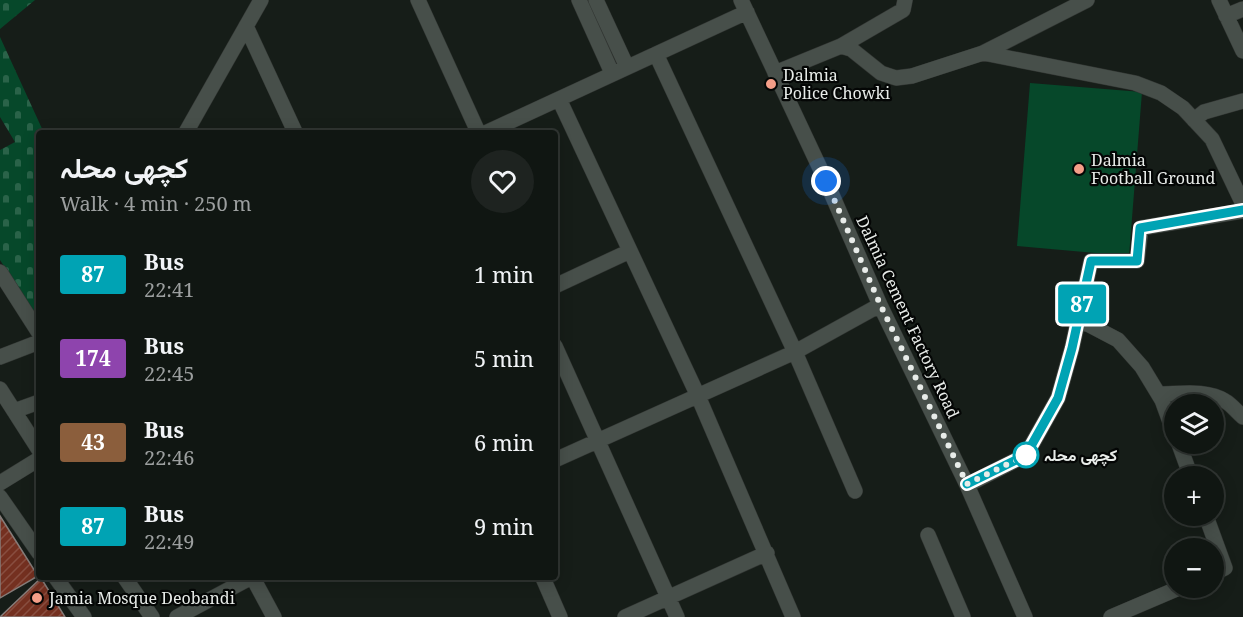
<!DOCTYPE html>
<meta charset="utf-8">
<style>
body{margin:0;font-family:"Noto Serif",Vazirmatn,serif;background:#1e2320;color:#f1f3f6;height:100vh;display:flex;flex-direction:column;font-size:22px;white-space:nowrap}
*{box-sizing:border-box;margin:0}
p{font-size:20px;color:#9c9f9f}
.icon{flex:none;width:33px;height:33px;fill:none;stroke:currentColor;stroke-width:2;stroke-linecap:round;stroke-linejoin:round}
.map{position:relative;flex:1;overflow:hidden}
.details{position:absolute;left:36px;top:130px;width:522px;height:450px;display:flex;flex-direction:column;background:#101612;border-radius:6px;box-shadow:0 3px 15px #0003,0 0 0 2px #303532}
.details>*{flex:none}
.badge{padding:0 12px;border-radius:4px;font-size:21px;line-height:39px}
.controls{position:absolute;left:1164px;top:394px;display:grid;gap:12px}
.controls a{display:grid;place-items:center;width:60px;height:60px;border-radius:50%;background:#101612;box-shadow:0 3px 15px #0003,0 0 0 2px #303532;font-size:30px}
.you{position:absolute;width:30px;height:30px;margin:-15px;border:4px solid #fff;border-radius:50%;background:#1a73e8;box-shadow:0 0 0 9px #1a73e833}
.map>.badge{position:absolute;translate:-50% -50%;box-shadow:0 0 0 3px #fff}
.round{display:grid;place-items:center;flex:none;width:63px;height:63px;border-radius:32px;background:#1e2320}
.head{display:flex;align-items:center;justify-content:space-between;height:102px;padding:0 24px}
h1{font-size:28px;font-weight:700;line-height:45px}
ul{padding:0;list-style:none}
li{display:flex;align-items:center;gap:18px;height:84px;padding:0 24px}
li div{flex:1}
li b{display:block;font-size:22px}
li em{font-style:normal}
li .badge{min-width:66px;font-weight:700;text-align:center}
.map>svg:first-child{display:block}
.cemetery{fill:url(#cemetery-stones)}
.pitch{fill:#06482a}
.building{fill:url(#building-hatch);stroke:#867c79;stroke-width:1.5}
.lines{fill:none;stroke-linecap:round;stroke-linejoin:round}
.minor-casing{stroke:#313532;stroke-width:16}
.minor{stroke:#474f4a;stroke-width:15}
.line-casing{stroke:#fff;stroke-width:14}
.line{stroke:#00a3b4;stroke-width:9}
.walk{stroke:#e8ece9;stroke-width:6;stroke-dasharray:0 10.8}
.poi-dot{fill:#f49e88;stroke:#040605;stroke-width:2}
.stop-dot{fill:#fff;stroke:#00a3b4;stroke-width:3}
.labels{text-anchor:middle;stroke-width:4.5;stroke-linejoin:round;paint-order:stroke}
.poi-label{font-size:16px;fill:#e8ece9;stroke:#040605;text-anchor:start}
.street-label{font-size:16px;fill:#e8ece9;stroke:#040605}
.stop-label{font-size:16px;font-weight:bold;fill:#e8ece9;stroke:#040605;text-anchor:start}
</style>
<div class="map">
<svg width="1243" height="617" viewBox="0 0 1243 617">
<defs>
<pattern id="cemetery-stones" width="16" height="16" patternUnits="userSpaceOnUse" patternTransform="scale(1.5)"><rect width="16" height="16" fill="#06482a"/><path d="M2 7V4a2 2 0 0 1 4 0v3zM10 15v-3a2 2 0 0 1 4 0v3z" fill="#2a6349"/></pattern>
<pattern id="building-hatch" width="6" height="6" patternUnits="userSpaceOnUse" patternTransform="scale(1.5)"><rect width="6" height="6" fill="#743020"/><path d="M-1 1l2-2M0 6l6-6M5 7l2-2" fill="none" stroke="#884e40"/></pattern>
</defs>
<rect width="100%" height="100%" fill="#161d18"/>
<path class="cemetery" d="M0 0H35L0 29Z
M0 37 44 133 39 134V320L0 260V150L15 142 0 117Z"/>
<path class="pitch" d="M1030 83 1142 92 1129 256 1017 246Z"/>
<path class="building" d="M0 516 38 576 0 598Z
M41 578 65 617H0Z"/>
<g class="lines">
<g class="minor-casing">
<path id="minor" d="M418 0 479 134
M579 0 612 73
M596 0 627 67
M741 0 826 181 880 305 967 485 1025 617
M1219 0 1243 51
M1226 16 1243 9
M246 26 296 134
M841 46 851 49 881 73 896 78 912 76 983 53 1087 0
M983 53 1135 83 1161 93 1183 108 1212 139 1243 204
M656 54 795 352 855 491
M775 73 841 46 903 10 905 0
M559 99 698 396 793 617
M1194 120 1204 112 1243 101
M185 134 261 0
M483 134 747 12
M0 272 39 333
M555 286 630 251
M1078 319 1118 340 1142 367 1162 400 1174 433
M555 346 677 617
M0 357 39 342
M0 389 39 450
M1159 394C1179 394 1207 389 1225 401 1232 405 1237 412 1243 417
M14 411 39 402
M1179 444 1191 477
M555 460 795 352 880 305
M0 483 39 459
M967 485 1026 455 1058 398 1072 348 1091 261H1137L1141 228 1243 211
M0 497 39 553
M1206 516 1225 568 1214 573
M928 535 963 617
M56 578 84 617
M125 578 152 617
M253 578 274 617
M543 578 560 617
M177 617 250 578
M625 617 767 553
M1111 617 1179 588"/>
</g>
<use href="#minor" class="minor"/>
</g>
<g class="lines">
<g class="line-casing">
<path id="line" d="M967 484 1026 455 1058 398 1072 348 1091 261H1137L1140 228 1243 210"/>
</g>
<use href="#line" class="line"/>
<path class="walk" d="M826 181 880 304 967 484 1026 455"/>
</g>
<g class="poi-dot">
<circle cx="771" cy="84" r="6"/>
<circle cx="1079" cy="169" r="6"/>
<circle cx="37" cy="598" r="6"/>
</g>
<circle class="stop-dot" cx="1026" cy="455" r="12"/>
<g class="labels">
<g class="poi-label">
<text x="783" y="81">Dalmia<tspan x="783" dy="18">Police Chowki</tspan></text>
<text x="1091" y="166">Dalmia<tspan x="1091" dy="18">Football Ground</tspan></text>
<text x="49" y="604">Jamia Mosque Deobandi</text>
</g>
<g class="street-label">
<text transform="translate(908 317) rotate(65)" y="6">Dalmia Cement Factory Road</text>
</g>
<g class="stop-label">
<text x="1044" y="461">کچھی محلہ</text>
</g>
</g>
</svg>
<div class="controls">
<a><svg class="icon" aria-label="layers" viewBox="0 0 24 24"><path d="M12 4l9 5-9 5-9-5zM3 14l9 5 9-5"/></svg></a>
<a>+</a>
<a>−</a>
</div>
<div class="you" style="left:826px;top:181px"></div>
<b class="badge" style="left:1082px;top:304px;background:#00a3b4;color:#fff">87</b>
<section class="details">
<div class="head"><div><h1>کچھی محلہ</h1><p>Walk · 4 min · 250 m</p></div><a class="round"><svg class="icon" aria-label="heart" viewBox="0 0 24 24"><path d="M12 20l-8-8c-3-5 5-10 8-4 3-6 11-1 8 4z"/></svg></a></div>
<ul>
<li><span class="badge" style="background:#00a3b4;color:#fff">87</span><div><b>Bus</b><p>22:41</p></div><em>1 min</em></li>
<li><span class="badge" style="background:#8e44ad;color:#fff">174</span><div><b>Bus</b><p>22:45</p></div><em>5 min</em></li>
<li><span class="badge" style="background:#8b5e3c;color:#fff">43</span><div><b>Bus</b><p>22:46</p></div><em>6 min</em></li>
<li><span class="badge" style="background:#00a3b4;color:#fff">87</span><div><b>Bus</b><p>22:49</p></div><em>9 min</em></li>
</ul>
</section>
</div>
